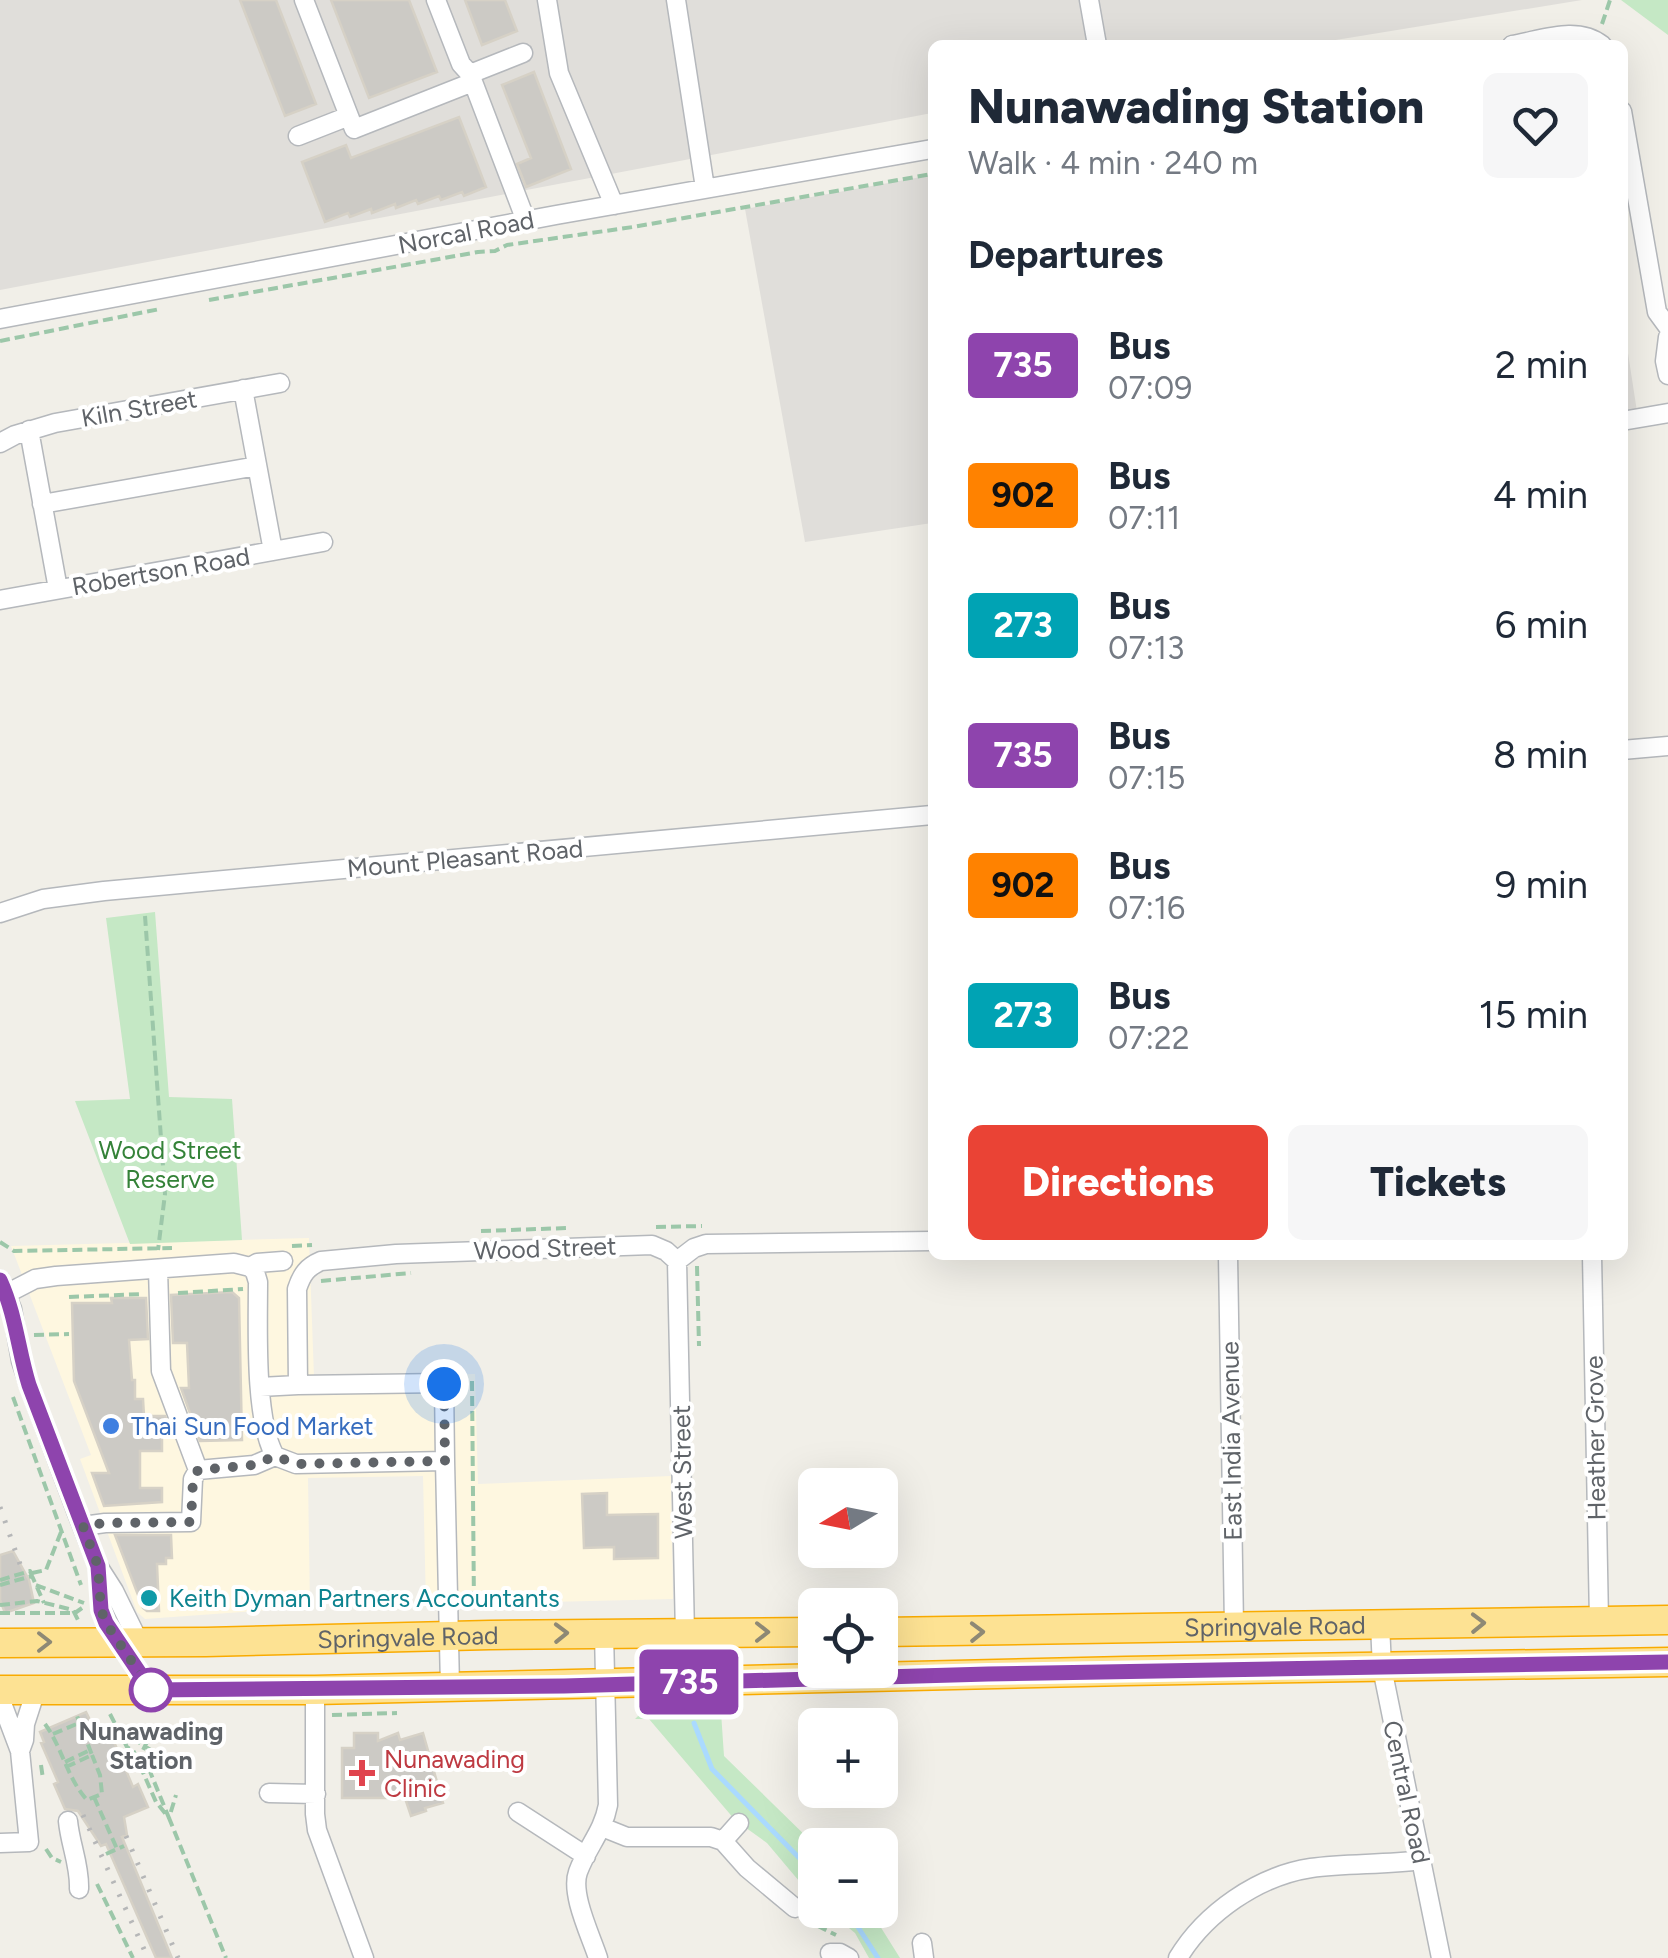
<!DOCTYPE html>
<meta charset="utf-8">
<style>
body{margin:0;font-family:Figtree,sans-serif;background:#f6f6f7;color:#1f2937;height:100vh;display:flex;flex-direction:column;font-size:38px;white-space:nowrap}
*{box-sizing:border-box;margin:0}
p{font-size:32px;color:#747a83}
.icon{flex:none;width:55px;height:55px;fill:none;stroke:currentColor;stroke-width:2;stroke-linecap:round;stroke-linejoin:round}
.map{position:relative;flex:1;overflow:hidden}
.panel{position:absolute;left:928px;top:40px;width:700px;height:1220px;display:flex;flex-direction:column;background:#fff;border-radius:15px;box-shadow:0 10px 40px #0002}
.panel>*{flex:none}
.badge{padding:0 20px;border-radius:8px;font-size:35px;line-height:65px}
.needle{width:65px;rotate:260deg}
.fabs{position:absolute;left:798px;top:1468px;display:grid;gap:20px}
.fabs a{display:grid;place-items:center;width:100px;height:100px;border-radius:15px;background:#fff;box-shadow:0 10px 40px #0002;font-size:50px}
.you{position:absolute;width:50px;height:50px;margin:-25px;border:8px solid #fff;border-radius:50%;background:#1a73e8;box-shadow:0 0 0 15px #1a73e833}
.map>.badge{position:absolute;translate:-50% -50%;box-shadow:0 0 0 5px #fff}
h2{padding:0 40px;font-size:38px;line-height:90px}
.round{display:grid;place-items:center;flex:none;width:105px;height:105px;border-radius:15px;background:#f6f6f7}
.headline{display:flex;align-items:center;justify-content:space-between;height:170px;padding:0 40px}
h1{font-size:48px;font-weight:800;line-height:75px}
.button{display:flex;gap:20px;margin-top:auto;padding:20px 40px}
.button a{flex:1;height:115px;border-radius:15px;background:#ea4335;color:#fff;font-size:40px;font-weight:800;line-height:115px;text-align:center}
.button a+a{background:#f6f6f7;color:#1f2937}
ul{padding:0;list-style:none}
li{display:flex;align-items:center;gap:30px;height:130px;padding:0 40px}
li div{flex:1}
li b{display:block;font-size:38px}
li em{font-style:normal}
li .badge{min-width:110px;font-weight:700;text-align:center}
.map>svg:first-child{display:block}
.commercial{fill:#fef7e0}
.industrial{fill:#e0deda}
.green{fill:#c5e8c5}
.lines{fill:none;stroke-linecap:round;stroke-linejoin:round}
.stream{stroke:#aadaff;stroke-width:5}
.building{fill:#cccac5;stroke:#d6d1c6;stroke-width:2.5}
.minor-casing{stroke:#b5b8bc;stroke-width:21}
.highway-casing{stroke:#f9ab00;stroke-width:31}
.path{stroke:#9cc7a9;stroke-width:4;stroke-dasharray:10 5;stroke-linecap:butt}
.minor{stroke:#fff;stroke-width:18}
.highway{stroke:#fde293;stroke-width:28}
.rail{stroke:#b6b7b8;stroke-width:5;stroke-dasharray:2.5 12;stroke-linecap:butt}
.oneway{stroke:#8e8975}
.line-casing{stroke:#fff;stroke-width:22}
.line{stroke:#8e44ad;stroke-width:15}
.walk{stroke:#5f6368;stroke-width:10;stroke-dasharray:0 18}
.shop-dot{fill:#3f7fe0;stroke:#fff;stroke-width:4}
.culture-dot{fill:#0f9aa8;stroke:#fff;stroke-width:4}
.stop-dot{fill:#fff;stroke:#8e44ad;stroke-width:5}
.health-dot{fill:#e0444e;stroke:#fff;stroke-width:4}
.labels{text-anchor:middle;stroke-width:8;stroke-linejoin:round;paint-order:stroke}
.street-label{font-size:25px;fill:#5f6368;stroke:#fff}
.park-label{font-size:25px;fill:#348238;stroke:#fff}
.shop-label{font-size:25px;fill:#366cbe;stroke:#fff;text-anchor:start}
.culture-label{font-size:25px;fill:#0d838f;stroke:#fff;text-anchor:start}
.stop-label{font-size:25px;font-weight:bold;fill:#5f6368;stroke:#fff}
.health-label{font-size:25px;fill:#be3a42;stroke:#fff;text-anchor:start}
</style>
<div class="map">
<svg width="1668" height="1958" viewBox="0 0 1668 1958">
<rect width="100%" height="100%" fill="#f1efe8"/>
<path class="commercial" d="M309 1238 314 1377 475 1374 478 1484 671 1476 673 1599 426 1605 423 1476 308 1478 310 1607 145 1619 137 1612 80 1459 91 1455 11 1246Z"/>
<path class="industrial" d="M0 0H1582L1305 45H932V113L0 290Z
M932 175V523L805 542 745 209Z
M1622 314 1638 418 1622 421Z"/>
<path class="green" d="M1621 0H1668V35Z
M155 912 169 1097 232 1099 242 1240 130 1244 75 1101 130 1099 106 918Z
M721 1712 724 1756 815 1845V1900L767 1843 735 1820 649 1719H635L640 1714Z
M827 1910H870L900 1958H869L855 1933Z"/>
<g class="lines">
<path class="stream" d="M694 1723 712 1769 815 1874
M847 1910 878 1958"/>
</g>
<path class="building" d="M240 0H276L316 104 285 116Z
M331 0H409L437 72 369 98Z
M465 0H505L517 31 482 45Z
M534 72 571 169 526 187 517 164 531 158 502 85Z
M459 117 486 187 464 196 462 192 441 200 439 196 418 204 416 200 396 208 395 204 372 213 371 209 350 217 348 213 325 222 302 162 346 145 351 158Z
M232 1292 239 1298 242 1440 200 1441 181 1388H189L187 1343H173L171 1295Z
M111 1298H146L148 1339 129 1340 132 1380H135V1399H143L144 1416H165L172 1435H162V1451H140V1488H162V1502L104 1506 92 1473H109L74 1381 72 1303H112Z
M607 1493V1515L658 1514V1558L614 1559V1547L584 1548 582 1494Z
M115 1535H171L172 1558H166V1564H157L159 1611H147L143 1608Z
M13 1551 29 1580 34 1603 5 1613 0 1600V1555Z
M86 1712 96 1732 109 1730 133 1787 138 1784 148 1807 124 1817 127 1835 122 1837 172 1958H156L106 1844 101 1846 78 1811 65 1809 54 1784 58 1782 41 1743 44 1742 40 1732Z
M354 1733H378V1741L398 1733 400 1740 423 1733 443 1803 425 1808 426 1811 411 1816 405 1798H342V1748H354Z"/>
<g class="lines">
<g class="minor-casing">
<path id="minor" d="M304 0 354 129 473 82
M436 0 461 64 470 74 526 221
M547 0 559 73 614 205
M676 0 705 188
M1089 0 1097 45
M1512 45C1542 40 1577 25 1602 45
M470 74 523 53
M1622 111 1657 312 1668 327
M298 136 349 116
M0 319 556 215 932 149
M1668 337 1665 361 1668 375
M243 389 273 551
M1622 421 1668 413
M29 430 58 589
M0 443 15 435 55 423 280 383
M42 504 257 466
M0 600 323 542
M1622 750 1668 746
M0 913 43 899 104 891 932 815
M1228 1255 1234 1627
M1592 1255 1599 1621
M677 1261 686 1682
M250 1267 255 1272 258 1282C258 1326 254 1419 275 1456L296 1464 445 1461 450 1687
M0 1280 12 1309 21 1361 29 1385 77 1513 98 1566 114 1591 139 1642
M6 1294 35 1279 56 1276 234 1263 250 1267 257 1263 283 1261
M298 1385 444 1383 445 1461
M260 1387 298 1385 297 1289C302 1274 307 1267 321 1261L396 1254 652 1245 666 1251 677 1261 694 1248 706 1244 932 1241
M198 1470 254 1465 275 1456
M83 1526 105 1523 191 1522 193 1479 198 1470 161 1371 158 1269
M99 1570 101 1610 106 1623 151 1690
M1380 1624 1382 1668 1441 1958
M315 1690V1814L317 1830 364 1958
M0 1698 20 1751 29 1842 0 1843
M20 1751 24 1740 25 1724 36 1690
M269 1793 316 1794
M518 1812 586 1856
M68 1821C70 1844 80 1865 79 1889
M602 1827 627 1837H711L723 1841 747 1868 795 1908
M723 1841 739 1823
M922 1943 924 1958
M830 1953H840L849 1958
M598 1958C591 1936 570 1894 578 1872 587 1847 603 1832 608 1805L604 1633
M1178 1958C1205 1913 1258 1876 1311 1868 1347 1863 1385 1865 1421 1860"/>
</g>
<g class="highway-casing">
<g id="highway">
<path id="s1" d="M880 1632 1668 1620"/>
<path id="s2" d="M0 1643 206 1642 490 1635 815 1632"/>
<path d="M0 1690H315L1126 1671 1668 1662"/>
</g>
</g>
<path class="path" d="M1602 24 1610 0
M209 300 478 252 495 251 507 245 633 227 932 174
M0 341 160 309
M145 916 165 1194 158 1250
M656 1227 702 1226
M481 1231 567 1228
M0 1242 14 1251 172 1248
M292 1246 312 1245
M697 1266 699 1346
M321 1281 411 1273
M178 1293 243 1289
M69 1297 143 1294
M34 1335 69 1334
M472 1381 474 1607
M13 1397 81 1585
M32 1573 46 1570 61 1532
M0 1580 30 1571 32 1576
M0 1585 32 1576 44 1603
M36 1585 84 1603
M0 1605 37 1601 73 1610 78 1620
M0 1613H75L82 1608
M110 1714 127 1747 134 1752 156 1802 169 1818 226 1958
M332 1715 397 1713
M45 1724C62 1747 67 1778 87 1800L102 1794 100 1775 92 1755
M53 1734 79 1723
M132 1738 160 1756
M162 1739 148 1740 142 1752 169 1818 176 1795
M65 1762 90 1750
M41 1765 43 1779
M66 1767 92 1755 77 1716
M94 1797 117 1849
M46 1849 52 1858 61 1862
M106 1854 124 1846
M97 1884 133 1958
M804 1919 836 1935"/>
<use href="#minor" class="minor"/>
<use href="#highway" class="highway"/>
<path class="rail" d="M0 1507 21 1567
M83 1815 148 1958
M126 1836 178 1958"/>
</g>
<defs><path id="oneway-chevron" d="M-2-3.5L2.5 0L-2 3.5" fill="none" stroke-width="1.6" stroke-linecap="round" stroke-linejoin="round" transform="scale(2.5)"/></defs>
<g class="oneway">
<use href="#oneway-chevron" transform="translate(1478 1623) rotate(-1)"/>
<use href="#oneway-chevron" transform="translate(762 1632)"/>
<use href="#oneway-chevron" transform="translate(977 1632) rotate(-1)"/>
<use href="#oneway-chevron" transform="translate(561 1633) rotate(-1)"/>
<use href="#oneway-chevron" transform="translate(44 1642)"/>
</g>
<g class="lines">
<g class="line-casing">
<path id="line" d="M0 1280C16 1315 18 1350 29 1385L98 1566 101 1610 106 1623 151 1690 564 1686 988 1674 1668 1662"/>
</g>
<use href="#line" class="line"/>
<path class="walk" d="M151 1690 106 1623 101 1610 98 1566 83 1526 105 1523 191 1522 193 1479 198 1470 254 1465 275 1456 296 1464 445 1461 444 1384"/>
</g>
<circle class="shop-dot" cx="111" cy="1426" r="10"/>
<circle class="culture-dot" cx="149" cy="1598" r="10"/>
<circle class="stop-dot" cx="151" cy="1690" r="20"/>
<path class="health-dot" d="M357 1758h10v10h10v10h-10v10h-10v-10h-10v-10h10z"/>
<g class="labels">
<g class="street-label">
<text transform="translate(466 232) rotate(-11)" y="9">Norcal Road</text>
<text transform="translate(139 408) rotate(-10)" y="9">Kiln Street</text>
<text transform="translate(161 571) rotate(-10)" y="9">Robertson Road</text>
<text transform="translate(465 858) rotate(-5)" y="9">Mount Pleasant Road</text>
<text transform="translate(545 1248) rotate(-2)" y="9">Wood Street</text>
<text transform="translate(1595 1438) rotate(-91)" y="9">Heather Grove</text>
<text transform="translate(1231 1441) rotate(-91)" y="9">East India Avenue</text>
<text transform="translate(682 1472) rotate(-91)" y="9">West Street</text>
<text dy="9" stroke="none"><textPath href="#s1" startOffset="395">Springvale Road</textPath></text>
<text dy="9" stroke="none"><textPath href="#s2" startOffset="408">Springvale Road</textPath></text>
<text transform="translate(1407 1792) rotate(78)" y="9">Central Road</text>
</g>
<g class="park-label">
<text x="170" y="1159">Wood Street<tspan x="170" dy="29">Reserve</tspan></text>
</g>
<g class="shop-label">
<text x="131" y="1435">Thai Sun Food Market</text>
</g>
<g class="culture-label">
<text x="169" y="1607">Keith Dyman Partners Accountants</text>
</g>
<g class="stop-label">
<text x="151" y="1740">Nunawading<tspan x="151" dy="29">Station</tspan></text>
</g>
<g class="health-label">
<text x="384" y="1768">Nunawading<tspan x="384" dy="29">Clinic</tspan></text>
</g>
</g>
</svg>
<div class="fabs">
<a><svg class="needle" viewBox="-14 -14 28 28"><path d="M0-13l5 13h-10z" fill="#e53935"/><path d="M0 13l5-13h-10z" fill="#747a83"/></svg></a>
<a><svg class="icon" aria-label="locate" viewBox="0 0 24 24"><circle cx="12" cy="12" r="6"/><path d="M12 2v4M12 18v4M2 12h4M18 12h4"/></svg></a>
<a>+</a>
<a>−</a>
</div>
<div class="you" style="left:444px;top:1384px"></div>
<b class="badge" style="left:689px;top:1682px;background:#8e44ad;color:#fff">735</b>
<section class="panel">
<div class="headline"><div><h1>Nunawading Station</h1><p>Walk · 4 min · 240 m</p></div><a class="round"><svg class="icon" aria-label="heart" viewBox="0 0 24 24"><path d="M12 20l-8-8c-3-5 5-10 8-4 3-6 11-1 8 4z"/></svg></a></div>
<h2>Departures</h2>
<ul>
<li><span class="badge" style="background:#8e44ad;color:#fff">735</span><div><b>Bus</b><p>07:09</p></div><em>2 min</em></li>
<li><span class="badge" style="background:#ff8200;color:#111">902</span><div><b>Bus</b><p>07:11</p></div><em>4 min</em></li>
<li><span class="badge" style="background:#00a3b4;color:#fff">273</span><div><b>Bus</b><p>07:13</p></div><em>6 min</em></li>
<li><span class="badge" style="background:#8e44ad;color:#fff">735</span><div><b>Bus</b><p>07:15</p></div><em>8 min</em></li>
<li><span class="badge" style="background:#ff8200;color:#111">902</span><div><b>Bus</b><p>07:16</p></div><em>9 min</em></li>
<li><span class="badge" style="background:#00a3b4;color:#fff">273</span><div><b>Bus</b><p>07:22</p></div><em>15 min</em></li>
</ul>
<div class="button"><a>Directions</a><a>Tickets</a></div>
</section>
</div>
